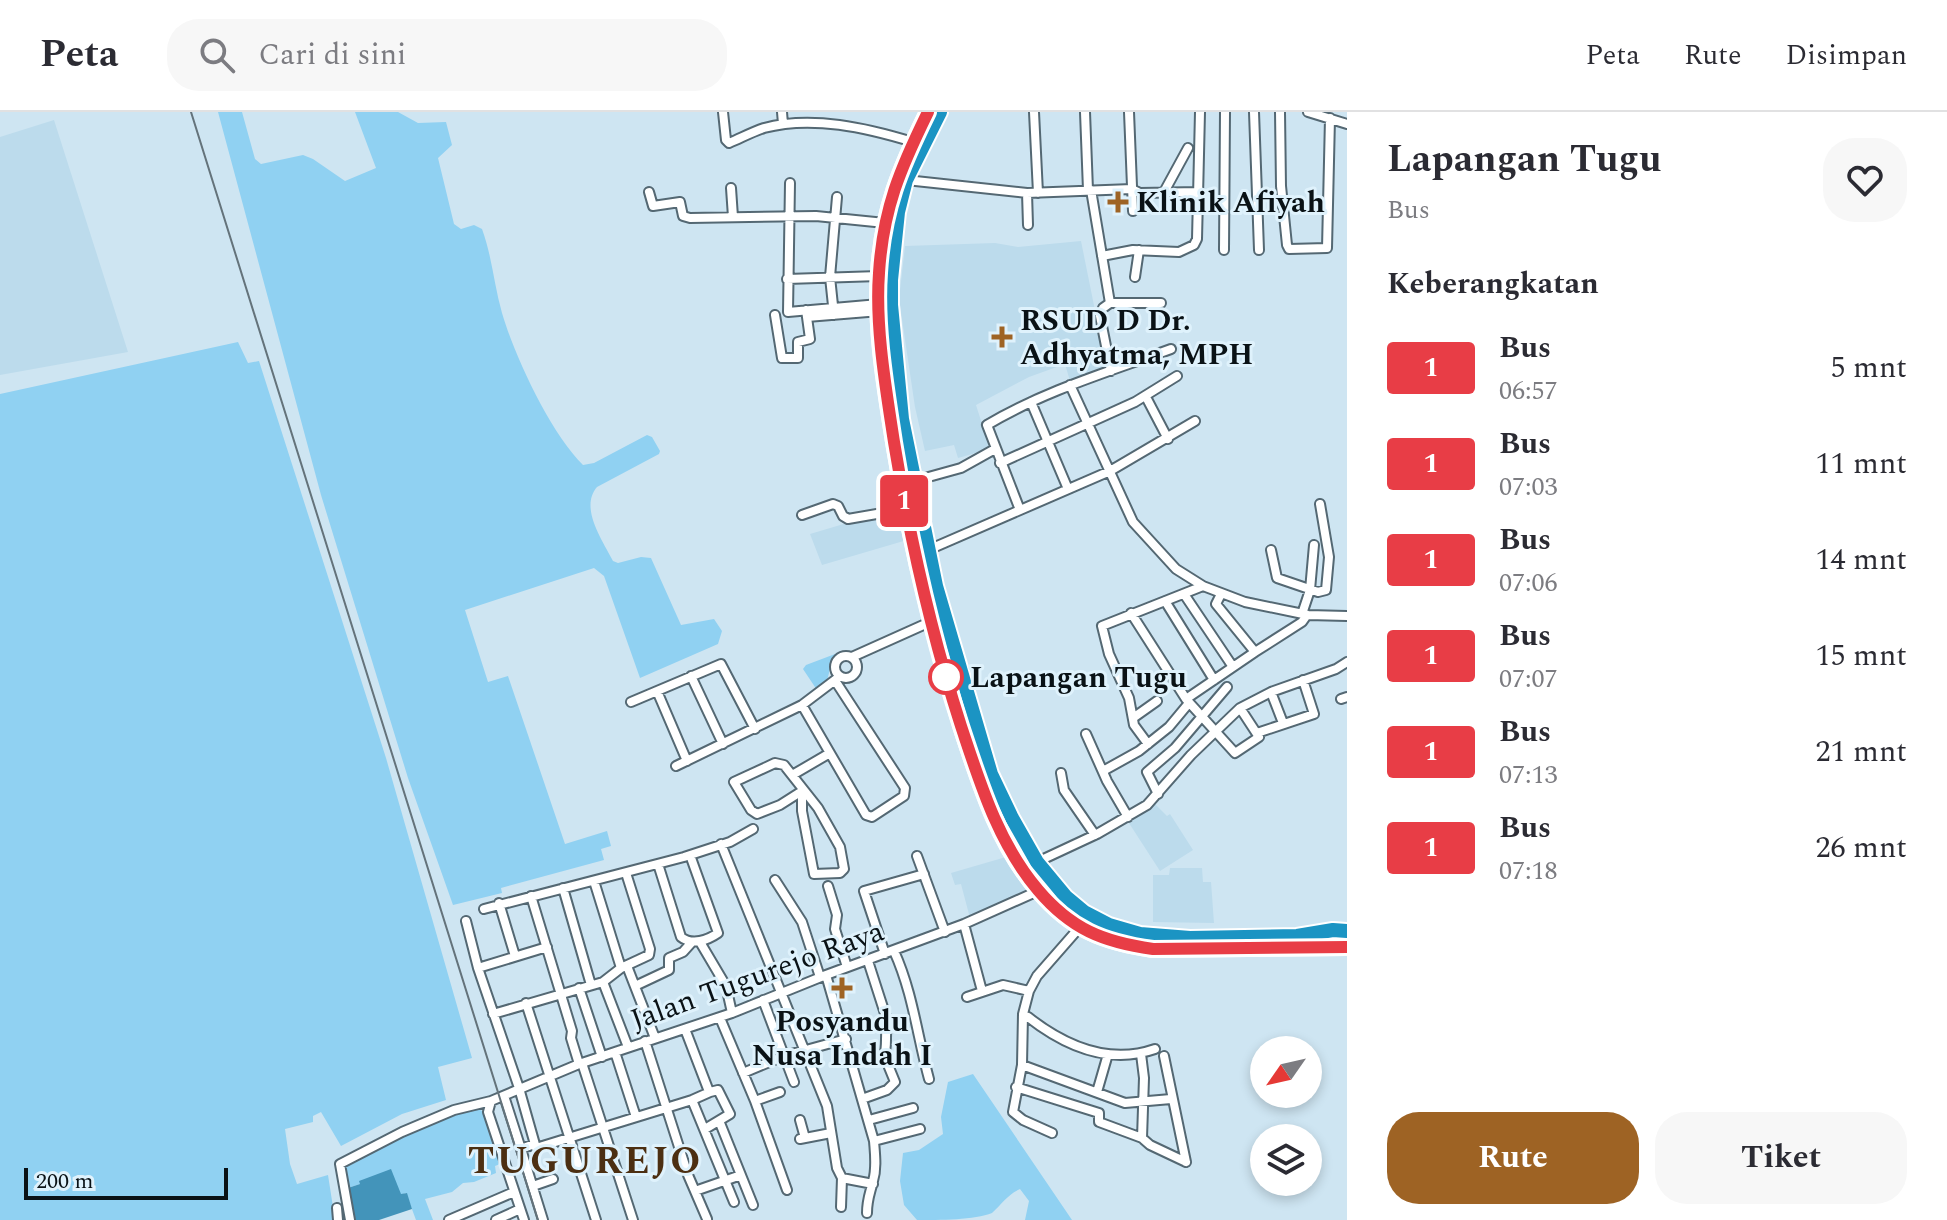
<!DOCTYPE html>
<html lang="id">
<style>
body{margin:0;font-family:Spectral,serif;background:#f7f7f7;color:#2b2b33;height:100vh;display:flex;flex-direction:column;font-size:30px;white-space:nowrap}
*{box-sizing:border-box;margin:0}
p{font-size:26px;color:#7c7c81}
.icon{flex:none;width:44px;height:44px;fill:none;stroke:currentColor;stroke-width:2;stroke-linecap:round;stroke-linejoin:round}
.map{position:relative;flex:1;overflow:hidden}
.drawer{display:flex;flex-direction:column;background:#fff;width:600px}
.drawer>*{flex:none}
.badge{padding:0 16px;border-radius:6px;font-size:28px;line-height:52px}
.needle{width:52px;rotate:236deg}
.buttons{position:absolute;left:1250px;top:924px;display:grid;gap:16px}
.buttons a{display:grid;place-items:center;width:72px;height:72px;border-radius:50%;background:#fff;box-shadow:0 4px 12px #0003;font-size:40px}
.scale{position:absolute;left:24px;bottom:20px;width:204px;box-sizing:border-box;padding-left:8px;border:4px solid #0a1216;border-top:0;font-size:22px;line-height:28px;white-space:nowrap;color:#0a1216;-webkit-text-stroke:6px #dff2fc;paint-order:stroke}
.map>.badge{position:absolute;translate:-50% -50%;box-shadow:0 0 0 4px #fff}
h2{padding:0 40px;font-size:30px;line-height:72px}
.round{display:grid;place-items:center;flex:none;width:84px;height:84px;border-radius:32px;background:#f7f7f7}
.overview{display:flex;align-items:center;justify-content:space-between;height:136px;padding:0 40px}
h1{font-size:38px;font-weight:700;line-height:60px}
.button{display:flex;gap:16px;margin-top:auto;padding:16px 40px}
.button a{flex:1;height:92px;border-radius:32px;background:#9e6324;color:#fff;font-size:32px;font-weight:700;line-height:92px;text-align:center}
.button a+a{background:#f7f7f7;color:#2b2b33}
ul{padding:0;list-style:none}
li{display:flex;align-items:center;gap:24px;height:96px;padding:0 40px}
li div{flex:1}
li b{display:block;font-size:30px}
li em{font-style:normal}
li .badge{min-width:88px;font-weight:700;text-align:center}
header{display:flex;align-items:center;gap:48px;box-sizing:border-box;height:112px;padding:0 40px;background:#fff;border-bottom:2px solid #e1e1e2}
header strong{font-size:38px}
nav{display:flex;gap:44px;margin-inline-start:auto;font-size:28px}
.search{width:560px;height:72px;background:#f7f7f7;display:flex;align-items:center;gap:20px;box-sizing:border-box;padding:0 28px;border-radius:32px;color:#7c7c81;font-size:30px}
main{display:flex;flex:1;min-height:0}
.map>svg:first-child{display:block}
.built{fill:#bcdbec}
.green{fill:#90d1f2}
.water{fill:#4394ba}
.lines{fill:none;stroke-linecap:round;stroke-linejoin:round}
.street-casing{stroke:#546873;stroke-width:12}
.highway-casing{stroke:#fff;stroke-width:18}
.street{stroke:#fff;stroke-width:8}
.highway{stroke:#1b94c3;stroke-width:14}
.rail{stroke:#64737b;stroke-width:2}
.line-casing{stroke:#fff;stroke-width:18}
.line{stroke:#e83d46;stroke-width:12}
.poi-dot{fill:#9e6324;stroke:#dff2fc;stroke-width:3}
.stop-dot{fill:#fff;stroke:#e83d46;stroke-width:4}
.labels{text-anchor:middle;stroke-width:6;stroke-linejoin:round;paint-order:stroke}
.poi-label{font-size:30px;font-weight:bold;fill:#0a1216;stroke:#dff2fc;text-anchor:start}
.stop-label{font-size:30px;font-weight:bold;fill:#0a1216;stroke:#dff2fc;text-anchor:start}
.street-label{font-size:30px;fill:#0a1216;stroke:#dff2fc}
.district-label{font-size:38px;font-weight:bold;letter-spacing:2px;fill:#4c2f12;stroke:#dff2fc}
</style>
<header>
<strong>Peta</strong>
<div class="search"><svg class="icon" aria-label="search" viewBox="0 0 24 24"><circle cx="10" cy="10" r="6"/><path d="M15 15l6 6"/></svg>Cari di sini</div>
<nav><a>Peta</a><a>Rute</a><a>Disimpan</a></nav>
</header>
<main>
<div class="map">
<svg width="1347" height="1108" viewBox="0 0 1347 1108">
<rect width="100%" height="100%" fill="#cee5f2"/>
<path class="built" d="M54 8 128 240 0 263V25Z
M1081 129 1107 258 1070 269 1065 252 1029 265 976 293 990 337 958 346 954 333 925 339 915 295 899 187 905 134 995 131 1018 135Z
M901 400 907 428 822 453 810 422 847 411Z
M1154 691 1167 704 1170 702 1193 738 1160 759 1127 708Z
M1006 745 1027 780 970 806 961 772 955 773 951 761Z
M1170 756H1202L1203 770H1211L1214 811 1153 810V763H1169Z"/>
<path class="green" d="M218 0H242L255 47 261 52 303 43 313 47 345 69 376 56 355 0H398L418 11 446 10 452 33 438 46 454 112 461 117 474 113 482 117C492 144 494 173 502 201 515 245 550 320 583 353L594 351 647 323 652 325 660 339 659 342 597 375C579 396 603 429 613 449L618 451 641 445 651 446 681 513 714 507 722 519 718 532 640 566 604 464 594 456 465 498 488 570 508 564 565 732 607 719 611 734 601 737 604 748 501 776 502 781 453 793 408 666 321 383Z
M238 230 248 251 259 249 386 646 472 946 438 955 446 988 402 1002 341 1034 321 1000 313 1004V1010L285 1017 290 1052 297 1072 328 1063 335 1108H0V282Z
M843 539 832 549 826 573 817 578 803 557 806 553Z
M973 962 1072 1108H1025L1029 1089 1020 1077C1007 1083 1002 1092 992 1101 975 1108 939 1108 917 1108L904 1093 900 1069 903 1041 919 1038 943 1022 941 1005 948 970Z
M475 996 485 1000 500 1052 495 1054 496 1061 474 1070 463 1071 452 1080 425 1087 433 1108H416L406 1081 401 1083 360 1072 348 1076 344 1056 347 1053 403 1023Z"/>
<path class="water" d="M391 1057 401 1082 407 1081 412 1097 379 1108H355L348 1076 360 1072 359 1069Z"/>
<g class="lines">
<g class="street-casing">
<path id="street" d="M723 0 726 28 729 31C741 26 752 20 764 16 812 3 867 16 913 30
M782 0 783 12
M1034 0 1038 81
M1085 0 1088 78
M1129 0 1133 99
M1254 0 1259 138
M1280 0 1281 74 1287 133 1289 137 1327 136 1330 6
M1308 0 1347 12
M906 68 1027 81 1132 77
M790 71 788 200 879 192
M731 76 733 105
M1132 77 1140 81 1199 80
M1091 78 1110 191 1103 196 1100 204 1111 259
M649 80 653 94 680 90 683 104 690 106 816 104 885 111
M1164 80 1188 36
M1027 81 1028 113
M1224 138 1225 0
M1102 144 1133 138 1179 140 1194 133 1197 127 1200 0
M1135 165 1139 138
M787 167 879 164
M1110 191H1161
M775 203 782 246H798V230L810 227 806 198
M834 203 830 165 837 85
M807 205 880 199
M1070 273 1133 410 1176 457 1203 474 1245 490 1308 503 1347 504
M1146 285 1168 327
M1031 290 1068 377
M1000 351 1135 290 1177 264
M914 369 961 356 995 337
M1020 398 987 313C1044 279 1108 260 1171 237
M802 403 833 392 838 394 843 404 848 407 905 397
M928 438 1110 359 1195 309
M1271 438 1277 466 1318 480 1326 478 1329 445 1320 392
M1184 482 1233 555
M1165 489 1214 568
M1131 501 1186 587 1235 641 1259 625 1240 596
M1302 502 1310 478 1314 433
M1255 540 1302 510 1307 503
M835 555a11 11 0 1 1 22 0a11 11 0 1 1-22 0Z
M852 545 930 510
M691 564 723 632
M657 579 687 649
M1271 580 1283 611
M1186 587 1255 540 1216 492 1221 482
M1341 587 1347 585
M631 590 721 552 755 617
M802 593 866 703 872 705 904 684 905 676 836 570
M1133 606 1157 589
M1257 621 1314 602 1303 568
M1086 622 1107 669 1128 705
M1148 632 1134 613 1129 586 1109 542 1102 514 1203 474
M676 654 802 593 839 565
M1103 659 1139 639 1169 615 1189 591
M1061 661 1064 678 1095 723
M794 662 830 641
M802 679 780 693 757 702 751 698 734 670 775 651 784 653 818 696 840 735 844 757 840 761 814 762 802 699V679
M1158 682 1147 660 1175 636 1227 575
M721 732 827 994 837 1056 842 1066 841 1095
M917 744 945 820
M1037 750 1097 722 1147 693 1191 643 1240 596 1271 580 1336 557 1347 550
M658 752 681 825C692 834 708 828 718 821L690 743
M775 768 802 810 820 865
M594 769 621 856
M828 774 837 803 835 817 847 855
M563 776 591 873
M531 784 572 919 571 926 579 952
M499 791 515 844
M484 797 684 745 730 730 753 717
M466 809 478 856 519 976 536 1036 692 988 710 980
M964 812 982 879
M700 830 726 874 732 901
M894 839C913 881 917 923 929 967
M885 842 864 779 924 762
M627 854 655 926
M478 856 547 835
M826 863 874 1029C875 1042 877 1056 873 1069 870 1082 867 1087 867 1101
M603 870 628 935
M635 874 669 858V846L683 840 692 830
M579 876 602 945
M967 885 1003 873 1029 879
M763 888 794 970
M526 891 596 1108
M493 902 603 870 621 856 649 843 650 837 626 761
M1028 905C1065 934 1109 953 1155 937
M720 906 755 989 787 1078
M685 917 708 977 710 980 718 978 730 1002 705 1017
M645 929 688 1063 707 1107
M615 940 636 1005
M1141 942 1144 966 1142 1026
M1164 944 1186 1050
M582 951 633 1108
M1022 953 1125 991 1171 987
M743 961 784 944 846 927
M1016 975 1099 1001V1010L1142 1026 1150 1033 1186 1050
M1097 980 1108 942
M504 984 521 1037 534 1032
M862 987 887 978 895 970 884 943C888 933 884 922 888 911L868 849
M692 988 734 1090
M491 989 488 1000 524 1108
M755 989 780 980
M800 1008 805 1026
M869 1008 913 996
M720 1011 753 1093
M1052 1021 1023 1008 1013 1000 1022 953 1023 902 1029 879 1037 864 1079 816
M800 1027 831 1021
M874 1029 920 1017
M521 1037 543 1108
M842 1066 873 1072
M533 1074 553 1067
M695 1079 741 1063
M337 1096 338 1108
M350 1108 340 1052 402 1020 454 998 491 989 579 952 732 901 826 863 964 812 1038 779
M449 1108 514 1080
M496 1108 520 1097"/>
</g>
<g class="highway-casing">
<path id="highway" d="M928 0C900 57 883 97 879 161 875 219 886 280 895 336 911 433 933 526 963 620 981 675 999 733 1038 778 1071 817 1103 830 1153 837L1347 835
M940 0 906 68 898 100 891 168V193L902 307 936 474 991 662 1012 706 1037 750 1066 785 1084 800 1109 813 1140 822 1190 826 1297 824 1333 818 1347 819"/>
</g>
<use href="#street" class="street"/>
<use href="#highway" class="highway"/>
<path class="rail" d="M191 0 538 1108"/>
</g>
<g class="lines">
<g class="line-casing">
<path id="line" d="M928 0C900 57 883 97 879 161 875 215 886 277 894 330 910 427 931 521 961 614 980 671 998 731 1038 778 1071 817 1103 830 1153 837L1347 835"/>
</g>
<use href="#line" class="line"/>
</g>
<g class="poi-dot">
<path d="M1114 78h8v8h8v8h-8v8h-8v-8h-8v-8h8z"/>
<path d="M998 213h8v8h8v8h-8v8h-8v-8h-8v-8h8z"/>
<path d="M838 864h8v8h8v8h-8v8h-8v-8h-8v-8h8z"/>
</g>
<circle class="stop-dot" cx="946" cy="565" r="16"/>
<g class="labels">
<g class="poi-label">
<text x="1136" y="100">Klinik Afiyah</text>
<text x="1020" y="218">RSUD D Dr.<tspan x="1020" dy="34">Adhyatma, MPH</tspan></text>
<text x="842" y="919" text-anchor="middle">Posyandu<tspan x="842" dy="34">Nusa Indah I</tspan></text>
</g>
<g class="stop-label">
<text x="970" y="575">Lapangan Tugu</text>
</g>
<g class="street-label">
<text transform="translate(757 863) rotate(-20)" y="10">Jalan Tugurejo Raya</text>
</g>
<g class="district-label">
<text x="585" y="1061">TUGUREJO</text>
</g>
</g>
</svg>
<div class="buttons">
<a><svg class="needle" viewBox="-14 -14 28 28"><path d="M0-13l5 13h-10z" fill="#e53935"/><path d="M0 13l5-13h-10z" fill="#7c7c81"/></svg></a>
<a><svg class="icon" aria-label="layers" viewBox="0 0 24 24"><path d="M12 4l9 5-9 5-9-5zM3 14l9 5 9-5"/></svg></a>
</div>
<div class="scale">200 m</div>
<b class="badge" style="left:904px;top:389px;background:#e83d46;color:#fff">1</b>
</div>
<section class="drawer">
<div class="overview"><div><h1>Lapangan Tugu</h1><p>Bus</p></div><a class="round"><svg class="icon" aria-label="heart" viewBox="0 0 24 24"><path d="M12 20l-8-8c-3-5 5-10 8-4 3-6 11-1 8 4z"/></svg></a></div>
<h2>Keberangkatan</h2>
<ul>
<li><span class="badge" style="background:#e83d46;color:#fff">1</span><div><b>Bus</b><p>06:57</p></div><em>5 mnt</em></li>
<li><span class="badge" style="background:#e83d46;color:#fff">1</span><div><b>Bus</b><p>07:03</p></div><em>11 mnt</em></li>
<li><span class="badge" style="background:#e83d46;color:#fff">1</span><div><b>Bus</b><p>07:06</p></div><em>14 mnt</em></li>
<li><span class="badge" style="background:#e83d46;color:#fff">1</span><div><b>Bus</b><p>07:07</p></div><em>15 mnt</em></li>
<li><span class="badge" style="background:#e83d46;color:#fff">1</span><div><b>Bus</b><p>07:13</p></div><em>21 mnt</em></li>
<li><span class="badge" style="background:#e83d46;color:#fff">1</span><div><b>Bus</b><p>07:18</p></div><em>26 mnt</em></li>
</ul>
<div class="button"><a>Rute</a><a>Tiket</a></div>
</section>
</main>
